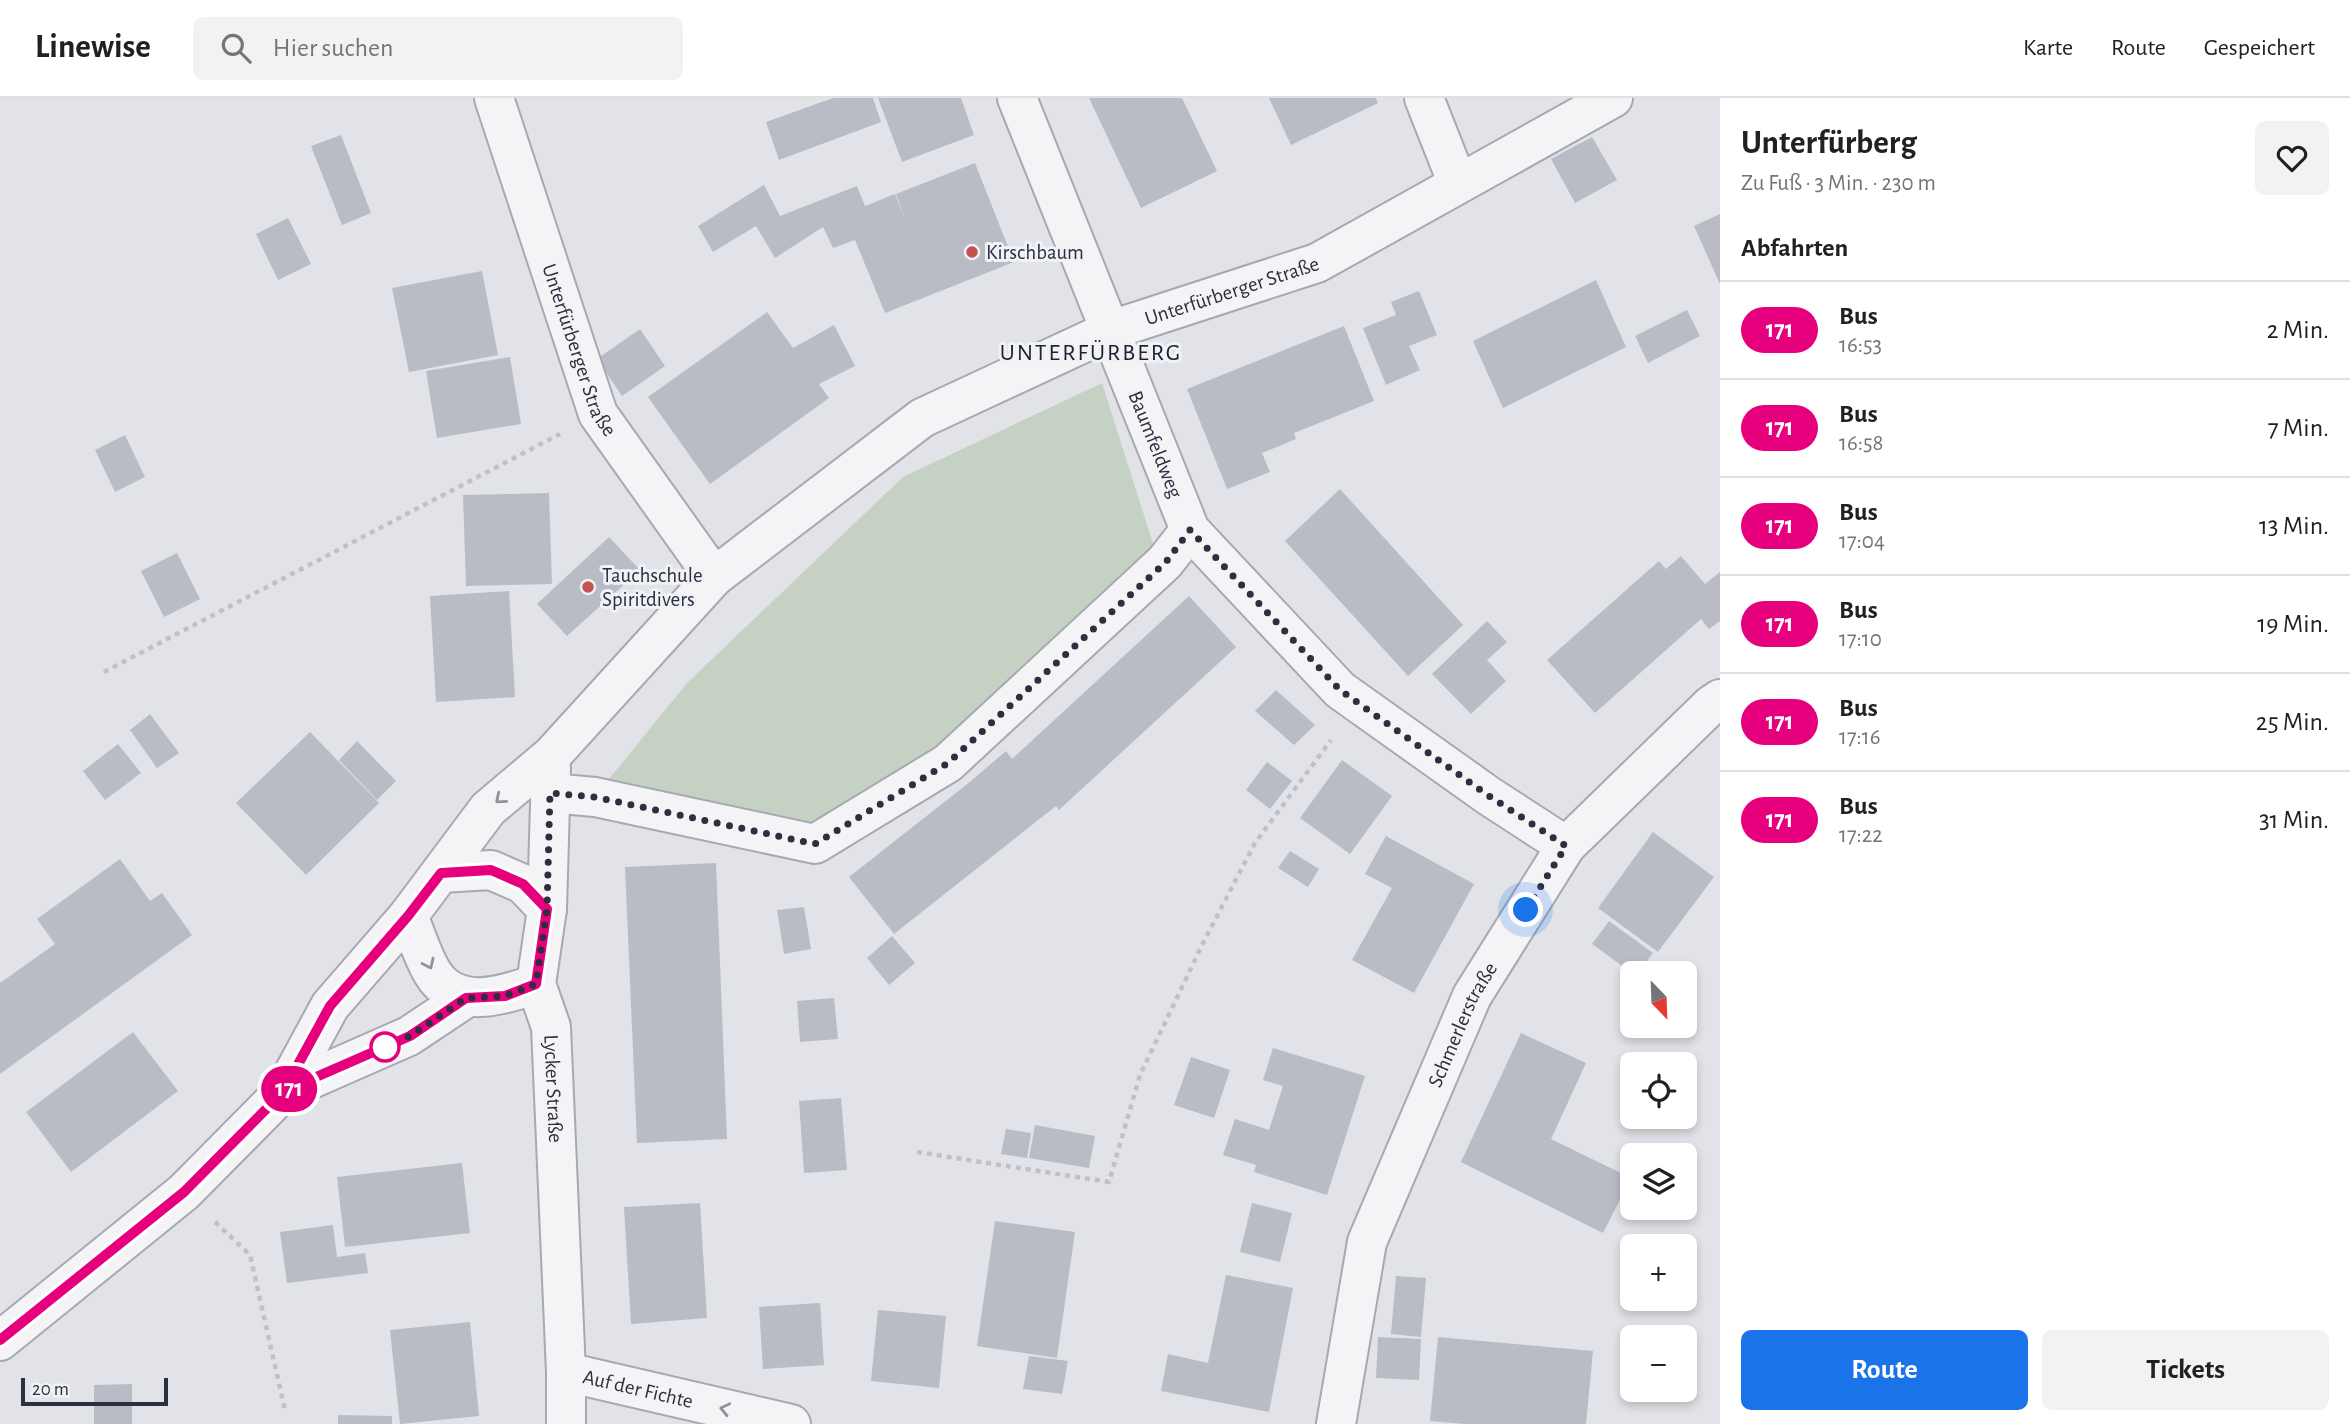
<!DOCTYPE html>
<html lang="de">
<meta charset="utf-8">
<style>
body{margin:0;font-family:"Alegreya Sans",sans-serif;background:#f2f2f2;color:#202124;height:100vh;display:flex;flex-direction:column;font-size:26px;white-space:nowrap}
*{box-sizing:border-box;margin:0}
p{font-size:23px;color:#757577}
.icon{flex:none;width:38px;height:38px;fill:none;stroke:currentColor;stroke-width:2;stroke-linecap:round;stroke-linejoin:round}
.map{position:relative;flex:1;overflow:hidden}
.drawer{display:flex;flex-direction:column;background:#fff;width:630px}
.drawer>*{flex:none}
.badge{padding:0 14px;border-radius:23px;font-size:24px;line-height:46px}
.needle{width:46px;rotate:157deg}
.buttons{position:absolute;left:1620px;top:863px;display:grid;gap:14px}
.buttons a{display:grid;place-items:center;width:77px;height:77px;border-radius:10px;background:#fff;box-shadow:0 4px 10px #0003;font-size:35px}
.scale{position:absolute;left:21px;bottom:18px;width:147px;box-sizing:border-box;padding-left:7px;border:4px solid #2b2f3f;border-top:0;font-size:19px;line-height:24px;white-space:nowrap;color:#2b2f3f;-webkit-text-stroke:5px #f1f2f6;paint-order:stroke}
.you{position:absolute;width:35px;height:35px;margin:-18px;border:5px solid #fff;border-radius:50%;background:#1a73e8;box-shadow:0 0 0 10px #1a73e833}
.map>.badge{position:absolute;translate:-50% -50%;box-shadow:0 0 0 4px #fff}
h2{padding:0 21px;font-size:26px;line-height:63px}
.round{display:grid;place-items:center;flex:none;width:74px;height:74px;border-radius:10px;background:#f2f2f2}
.overview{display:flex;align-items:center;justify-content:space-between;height:119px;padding:0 21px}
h1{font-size:33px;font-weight:700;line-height:52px}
.cta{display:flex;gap:14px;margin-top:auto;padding:14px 21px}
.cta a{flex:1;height:80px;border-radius:10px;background:#1a73e8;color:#fff;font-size:28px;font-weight:700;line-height:80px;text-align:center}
.cta a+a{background:#f2f2f2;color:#202124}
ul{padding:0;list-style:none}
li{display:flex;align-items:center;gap:21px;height:98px;padding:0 21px;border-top:2px solid #e0e0e0}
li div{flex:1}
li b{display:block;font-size:26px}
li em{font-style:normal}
li .badge{min-width:77px;font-weight:700;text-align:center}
header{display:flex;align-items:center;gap:42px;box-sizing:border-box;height:98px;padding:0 35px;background:#fff;border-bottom:2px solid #e0e0e0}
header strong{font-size:33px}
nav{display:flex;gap:38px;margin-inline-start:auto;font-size:24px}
.search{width:490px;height:63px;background:#f2f2f2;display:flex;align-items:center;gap:18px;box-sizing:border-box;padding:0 24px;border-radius:10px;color:#757577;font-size:26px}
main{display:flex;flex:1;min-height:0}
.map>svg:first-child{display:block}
.green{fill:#c5d2c3}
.building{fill:#b9bcc5}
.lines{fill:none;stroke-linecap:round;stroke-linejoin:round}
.minor-casing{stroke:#a7a9b2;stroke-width:42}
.path{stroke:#c0c1c7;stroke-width:4.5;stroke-dasharray:5 5;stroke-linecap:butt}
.minor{stroke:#f4f4f7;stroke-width:38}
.oneway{stroke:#90929b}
.line-casing{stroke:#fff;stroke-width:16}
.line{stroke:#e6007e;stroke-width:10}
.walk{stroke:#2b2f3f;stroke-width:7;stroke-dasharray:0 12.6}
.poi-dot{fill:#c25352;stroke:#f1f2f6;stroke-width:2.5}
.stop-dot{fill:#fff;stroke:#e6007e;stroke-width:3.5}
.labels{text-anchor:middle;stroke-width:6;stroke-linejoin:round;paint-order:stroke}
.poi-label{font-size:21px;fill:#2b2f3f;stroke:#f1f2f6;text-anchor:start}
.street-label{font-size:21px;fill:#2b2f3f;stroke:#f1f2f6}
.quarter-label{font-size:24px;letter-spacing:2px;fill:#1d2130;stroke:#f1f2f6}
</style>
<header>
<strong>Linewise</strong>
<div class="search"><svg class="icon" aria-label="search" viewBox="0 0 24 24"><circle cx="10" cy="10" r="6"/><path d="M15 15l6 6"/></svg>Hier suchen</div>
<nav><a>Karte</a><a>Route</a><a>Gespeichert</a></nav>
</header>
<main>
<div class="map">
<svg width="1720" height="1326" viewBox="0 0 1720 1326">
<rect width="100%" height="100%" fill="#e1e3e8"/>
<path class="green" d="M1102 285 1156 455 967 628 822 727 609 681 687 585 903 379Z"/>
<path class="building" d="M833 0H873L881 24 779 62 766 24Z
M878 0H961L974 37 902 64Z
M1089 0H1182L1217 73 1141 110Z
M1269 0H1376L1378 5 1291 47Z
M341 37 371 115 342 127 311 48Z
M1592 39 1617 82 1575 105 1551 61Z
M975 65 1014 164 885 215 855 142 833 150 823 129 775 160 756 128 713 154 698 128 764 87 780 118 857 88 865 108 895 96 906 123 896 96Z
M1720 116V186L1694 128Z
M288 120 311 166 278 182 256 136Z
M482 173 498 257 409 274 392 190Z
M1596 182 1626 249 1503 310 1473 243Z
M1419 193 1437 237 1409 248 1420 272 1386 287 1363 230 1396 217 1391 204Z
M1687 212 1700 238 1648 265 1635 238Z
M767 214 793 250 834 227 855 268 819 286 829 300 710 386 648 299Z
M1344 228 1374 303 1294 335 1296 341 1262 355 1270 374 1227 391 1187 291Z
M640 231 665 268 622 298 597 261Z
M510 259 521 326 437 340 426 273Z
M125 337 145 379 115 394 95 352Z
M1340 391 1463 527 1408 578 1285 443Z
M549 395 552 486 466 488 463 397Z
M609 439 640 472 567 538 537 506Z
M177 455 200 501 164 519 141 473Z
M1681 458 1705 486 1720 474V523L1709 531 1701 521 1595 615 1547 562 1659 463 1666 471Z
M509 493 515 599 436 604 430 498Z
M1189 498 1236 549 1059 712 1056 708 894 836 849 779 971 683 1006 653 1012 661Z
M1487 523 1507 544 1487 562 1506 583 1471 616 1432 576Z
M1276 592 1315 627 1294 647 1255 613Z
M150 616 179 655 157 670 130 632Z
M310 634 379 705 306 777 236 705Z
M357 643 396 683 377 702 339 662Z
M118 646 141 675 105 702 83 673Z
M1342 662 1392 698 1350 756 1300 720Z
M1267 664 1292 683 1270 711 1246 692Z
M1653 734 1714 779 1658 854 1598 810Z
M1386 738 1474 786 1414 895 1352 862 1392 790 1365 776Z
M1290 753 1319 771 1308 789 1278 770Z
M120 761 150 803 162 795 192 837 0 976V885L55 846 37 821Z
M716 765 727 1041 637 1045 625 769Z
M804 809 811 851 784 856 777 812Z
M1609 823 1653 855 1638 875H1632L1592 846Z
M892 838 915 865 889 887 867 860Z
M834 900 838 941 800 944 797 903Z
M133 934 178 993 71 1074 26 1014Z
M1521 935 1586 965 1551 1041 1631 1080 1603 1135 1461 1064Z
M1273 950 1365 978 1327 1097 1254 1074 1256 1067 1223 1057 1235 1021 1269 1032 1283 988 1263 982Z
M1191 959 1230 972 1214 1020 1174 1007Z
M841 1000 847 1072 804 1075 799 1003Z
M1035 1027 1095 1038 1089 1070 1029 1060Z
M1006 1031 1031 1035 1027 1060 1001 1056Z
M462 1065 470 1135 345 1149 337 1079Z
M700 1105 707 1220 631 1226 624 1109Z
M1252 1105 1292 1115 1280 1164 1240 1154Z
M995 1123 1075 1134 1057 1260 977 1248Z
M333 1127 337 1159 365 1155 368 1175 287 1185 280 1134Z
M1226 1177 1293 1190 1269 1314 1161 1293 1168 1256 1208 1265Z
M1396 1178 1426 1180 1421 1239 1391 1236Z
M820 1205 824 1267 763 1271 759 1209Z
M878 1212 946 1218 939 1290 871 1283Z
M470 1224 479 1318 400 1326 390 1232Z
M1378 1239 1421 1241 1419 1282 1376 1280Z
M1438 1239 1593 1253 1586 1326H1465L1430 1323Z
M1029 1258 1068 1263 1062 1296 1023 1291Z
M132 1286V1326H94V1287Z
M338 1317 392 1318V1326H338Z"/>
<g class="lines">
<g class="minor-casing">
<g id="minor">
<path id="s1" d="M494 0 598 316 714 479"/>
<path id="s2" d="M1017 0 1190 432 1340 592 1489 698 1566 748"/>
<path d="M1424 0 1458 86"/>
<path id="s3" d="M551 670 547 811 536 886 551 929 566 1274V1326"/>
<path d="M550 695 595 699 815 746 948 665 1165 464 1190 432"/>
<path d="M441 775 491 772 523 786 547 811"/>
<path d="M408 818C416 836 422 857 432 874 455 913 502 898 536 886"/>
<path d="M284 993 409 938 466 900"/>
<path id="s4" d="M0 1243 184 1094 284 993 330 908 408 818 488 711 552 657 714 479 922 320 1111 232 1317 165 1613 0"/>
<path id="s5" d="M566 1274 791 1326"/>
<path id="s6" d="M1336 1326 1367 1144 1472 898 1566 748 1711 607 1720 601"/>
</g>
</g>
<path class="path" d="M104 574 560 336
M917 1054 1109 1084 1140 977 1204 843 1255 745 1331 642
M215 1124 250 1157 285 1312"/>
<use href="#minor" class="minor"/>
</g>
<defs><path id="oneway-chevron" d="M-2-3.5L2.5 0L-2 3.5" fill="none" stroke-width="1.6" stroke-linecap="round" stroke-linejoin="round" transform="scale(1.75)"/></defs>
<g class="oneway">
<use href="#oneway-chevron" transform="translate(500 701) rotate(140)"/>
<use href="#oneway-chevron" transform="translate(429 866) rotate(65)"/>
<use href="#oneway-chevron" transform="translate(725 1311) rotate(-167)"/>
</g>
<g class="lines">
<g class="line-casing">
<path id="line" d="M0 1242 184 1094 284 993 410 938 466 900 505 898 536 886 547 811 523 786 491 772 441 775 408 818 330 908 295 972"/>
</g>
<use href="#line" class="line"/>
<path class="walk" d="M385 949 410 938 466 900 505 898 536 886 547 811 550 695 595 699 815 746 948 665 1166 464 1190 432 1340 592 1489 698 1566 748 1526 812"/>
</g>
<g class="poi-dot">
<circle cx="972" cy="154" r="7"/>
<circle cx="588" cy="489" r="7"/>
</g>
<circle class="stop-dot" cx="385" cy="949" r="14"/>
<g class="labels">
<g class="poi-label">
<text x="986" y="161">Kirschbaum</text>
<text x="602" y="484">Tauchschule<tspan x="602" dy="24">Spiritdivers</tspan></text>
</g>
<g class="street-label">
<text dy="7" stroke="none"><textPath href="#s4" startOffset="1650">Unterfürberger Straße</textPath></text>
<text dy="7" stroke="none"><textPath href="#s1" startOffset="266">Unterfürberger Straße</textPath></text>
<text dy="7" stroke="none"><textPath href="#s2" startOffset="373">Baumfeldweg</textPath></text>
<text dy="7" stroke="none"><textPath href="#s6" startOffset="422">Schmerlerstraße</textPath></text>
<text dy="7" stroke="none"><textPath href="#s3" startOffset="324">Lycker Straße</textPath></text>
<text dy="7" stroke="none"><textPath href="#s5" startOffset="74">Auf der Fichte</textPath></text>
</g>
<g class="quarter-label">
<text x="1091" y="262">UNTERFÜRBERG</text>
</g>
</g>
</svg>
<div class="buttons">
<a><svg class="needle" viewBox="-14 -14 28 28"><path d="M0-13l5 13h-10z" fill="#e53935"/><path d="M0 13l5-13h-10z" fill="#757577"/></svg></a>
<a><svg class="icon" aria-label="locate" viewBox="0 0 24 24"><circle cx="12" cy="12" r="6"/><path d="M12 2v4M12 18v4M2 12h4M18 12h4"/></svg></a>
<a><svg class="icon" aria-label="layers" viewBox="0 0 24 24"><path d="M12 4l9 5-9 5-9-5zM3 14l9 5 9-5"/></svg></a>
<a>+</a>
<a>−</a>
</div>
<div class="scale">20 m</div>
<div class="you" style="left:1526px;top:812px"></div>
<b class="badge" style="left:289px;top:991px;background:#e6007e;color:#fff">171</b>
</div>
<section class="drawer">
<div class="overview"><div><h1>Unterfürberg</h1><p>Zu Fuß · 3 Min. · 230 m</p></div><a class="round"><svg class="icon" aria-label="heart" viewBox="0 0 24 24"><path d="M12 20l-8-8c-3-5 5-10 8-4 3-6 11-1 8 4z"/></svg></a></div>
<h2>Abfahrten</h2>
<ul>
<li><span class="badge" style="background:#e6007e;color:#fff">171</span><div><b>Bus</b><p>16:53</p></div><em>2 Min.</em></li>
<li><span class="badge" style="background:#e6007e;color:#fff">171</span><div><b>Bus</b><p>16:58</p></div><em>7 Min.</em></li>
<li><span class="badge" style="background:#e6007e;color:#fff">171</span><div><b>Bus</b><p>17:04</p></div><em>13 Min.</em></li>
<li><span class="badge" style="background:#e6007e;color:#fff">171</span><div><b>Bus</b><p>17:10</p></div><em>19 Min.</em></li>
<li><span class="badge" style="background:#e6007e;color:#fff">171</span><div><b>Bus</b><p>17:16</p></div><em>25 Min.</em></li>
<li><span class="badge" style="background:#e6007e;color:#fff">171</span><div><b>Bus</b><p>17:22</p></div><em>31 Min.</em></li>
</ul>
<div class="cta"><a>Route</a><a>Tickets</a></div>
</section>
</main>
